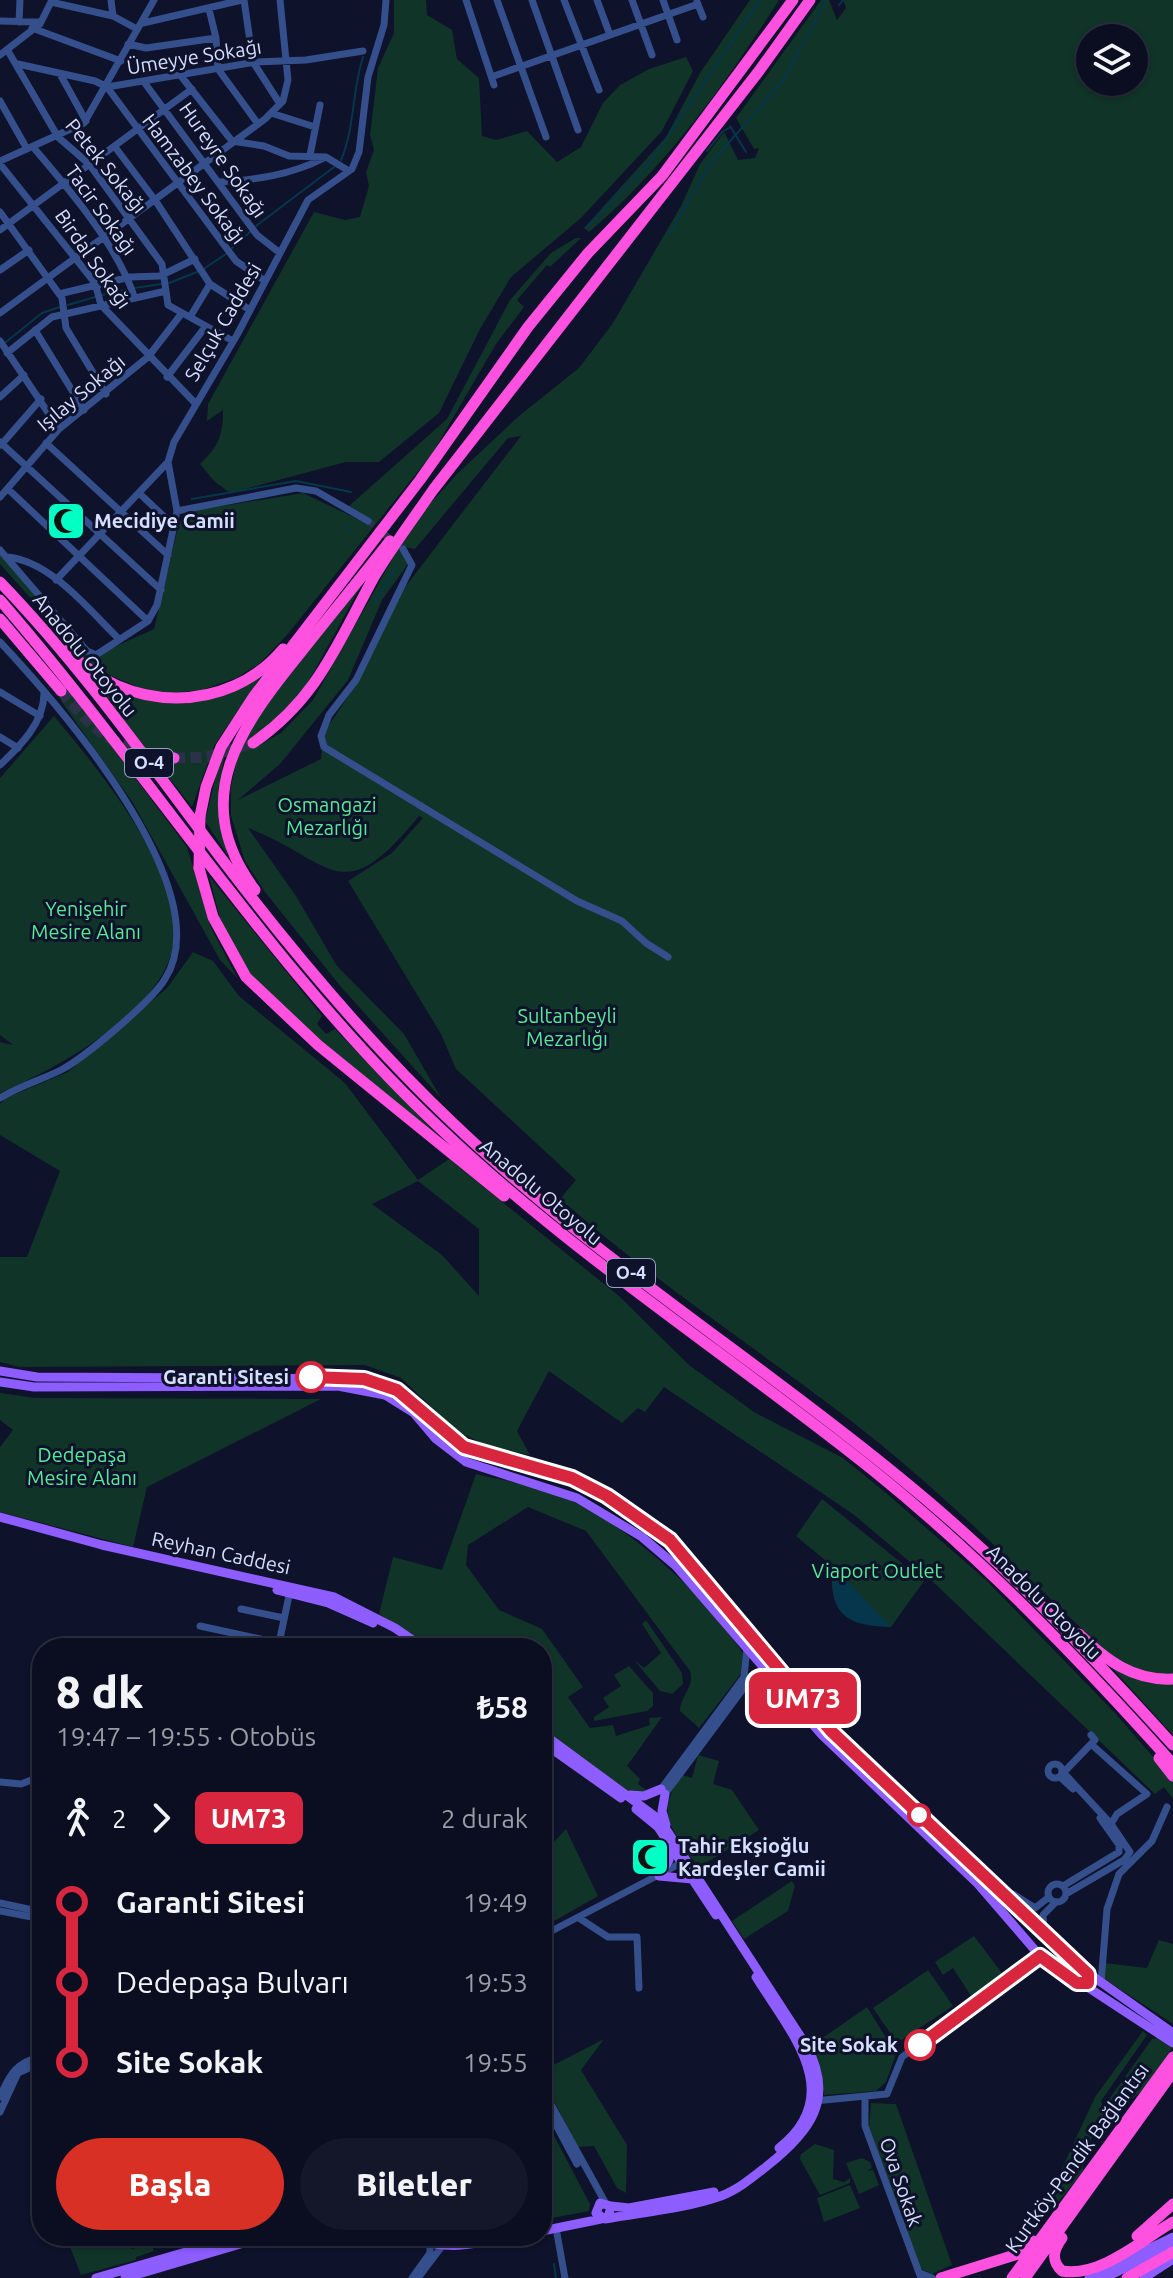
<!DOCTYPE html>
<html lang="tr">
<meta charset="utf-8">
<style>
body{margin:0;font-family:Ubuntu,sans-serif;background:#131729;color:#f1f3f6;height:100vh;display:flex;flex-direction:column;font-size:30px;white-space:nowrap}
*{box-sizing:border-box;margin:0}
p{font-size:26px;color:#999ca5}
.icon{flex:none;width:44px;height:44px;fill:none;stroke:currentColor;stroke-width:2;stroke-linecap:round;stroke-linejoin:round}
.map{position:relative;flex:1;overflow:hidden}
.sheet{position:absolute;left:32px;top:1638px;width:520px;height:608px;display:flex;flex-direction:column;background:#0a0e20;border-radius:32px;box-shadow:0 2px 6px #0004,0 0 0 2px #2a2e3e}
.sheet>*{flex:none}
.badge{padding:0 16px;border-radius:12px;font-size:28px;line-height:52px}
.fabs{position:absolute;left:1076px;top:24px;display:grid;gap:16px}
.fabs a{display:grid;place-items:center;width:72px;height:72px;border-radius:50%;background:#0a0e20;box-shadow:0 2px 6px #0004,0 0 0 2px #2a2e3e;font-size:40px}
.map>.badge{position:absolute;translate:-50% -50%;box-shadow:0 0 0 4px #fff}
.legs{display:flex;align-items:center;gap:12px;height:88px;padding:0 24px;font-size:26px}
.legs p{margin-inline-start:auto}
.summary{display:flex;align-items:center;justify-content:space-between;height:136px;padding:0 24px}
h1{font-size:44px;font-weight:800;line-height:60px}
.button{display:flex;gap:16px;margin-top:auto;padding:16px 24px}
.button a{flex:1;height:92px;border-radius:48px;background:#d93025;color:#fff;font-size:32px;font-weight:800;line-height:92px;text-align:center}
.button a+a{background:#131729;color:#f1f3f6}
ul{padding:0 24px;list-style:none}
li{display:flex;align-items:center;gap:28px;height:80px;font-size:30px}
li i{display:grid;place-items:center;width:12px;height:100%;margin:0 10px;background:currentColor}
li i::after{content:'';width:20px;height:20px;margin:-10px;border:6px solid;border-radius:50%;background:#0a0e20}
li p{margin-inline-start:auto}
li:first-child i{background:linear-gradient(#0000 50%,currentColor 0)}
li:last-child i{background:linear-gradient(currentColor 50%,#0000 0)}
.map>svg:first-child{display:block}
.green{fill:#103427;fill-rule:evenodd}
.water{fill:#06364b}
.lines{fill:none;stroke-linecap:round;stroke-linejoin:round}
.stream{stroke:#06364b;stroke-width:2}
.minor-tunnel{stroke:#2c314a;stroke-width:7;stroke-dasharray:7 3.5;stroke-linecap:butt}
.highway-tunnel{stroke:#2c314a;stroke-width:11;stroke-dasharray:11 5.5;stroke-linecap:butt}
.minor{stroke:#354f8c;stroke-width:7}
.major{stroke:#8d5dff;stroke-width:9}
.highway{stroke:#ff51df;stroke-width:11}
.highway-bridge{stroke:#ff51df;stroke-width:11}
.line-1-casing{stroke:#fff;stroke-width:18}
.line-1{stroke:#d7263d;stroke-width:12}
.stop-1-dot{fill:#fff;stroke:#d7263d;stroke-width:4}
.labels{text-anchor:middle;stroke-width:6;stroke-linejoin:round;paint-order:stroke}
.shield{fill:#0e122a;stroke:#9aa2bf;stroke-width:2}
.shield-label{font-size:18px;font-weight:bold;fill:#d6dfff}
.street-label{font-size:20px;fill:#d6dfff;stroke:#0e122a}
.poi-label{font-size:20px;font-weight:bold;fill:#d6dfff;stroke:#0e122a;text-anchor:start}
.park-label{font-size:20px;fill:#58ea94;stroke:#0e122a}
.stop-label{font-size:20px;font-weight:bold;fill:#d6dfff;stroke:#0e122a;text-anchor:end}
</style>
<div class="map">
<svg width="1173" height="2278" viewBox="0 0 1173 2278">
<rect width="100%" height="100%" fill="#0e122a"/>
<path class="green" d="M394 0H426L427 15 452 30 457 59 479 78 482 136 496 140 527 131 557 162 581 147 603 103 620 85 649 69 686 57 693 71 662 131 581 218 511 277 480 329 439 413 379 462H346L230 493 214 481 200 464C219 446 223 435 223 410L207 421 208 404 314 212 345 220 360 217 369 186 366 172 374 150 370 135 378 68 394 33Z
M750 0H779C726 83 665 168 589 232L584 228 666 137 700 73Z
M821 0H829L837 20 846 8 843 0H1173V1675L1144 1673 1117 1662C1028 1579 943 1491 846 1417 750 1344 650 1278 560 1199L576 1180 456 1069 441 1034 348 881 392 853 423 818 419 816C340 913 334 861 248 828L296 896 337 966 404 1034 441 1098 341 987 265 892 245 861 231 816V786L238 755 254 721 363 582 304 690 274 722 251 737 256 747 281 733 313 700 412 524 457 474 519 416 579 368 613 323 681 206 700 164 724 132 738 160 755 158 759 148 754 149 736 118ZM1090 38H1134V82H1090ZM521 436 402 591 351 692 323 734 321 759 238 800 280 764 348 680 382 600 408 564 405 547 415 549 508 438Z
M576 238H581L550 267 547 265 517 300 524 307 496 344 432 454 287 635 259 664 236 678 202 690 169 693 140 688 105 673 88 662 0 564V555L92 657 154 629 179 523 192 511 303 493 366 523 369 518 349 506 447 419 510 300 551 253Z
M89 676 168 702 260 678 214 746 192 807Z
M70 691 187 847 211 928 238 979 220 960 133 803 61 701Z
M54 716C99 770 177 864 174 937 171 1008 57 1068 0 1093V1042L13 1045 0 1035V778Z
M230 740C215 781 217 815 228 856L205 821 218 768Z
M209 876 322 1016 317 1024 326 1034 335 1029 444 1142 292 1017 247 971 220 918Z
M193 952 213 961 239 996 345 1083 418 1180 449 1159 619 1296 689 1365 754 1412 843 1458 885 1492 986 1580 1116 1714 1173 1780V1799L1164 1787 1155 1794 929 1578 853 1514 664 1387 645 1412 638 1408 622 1423 549 1371 517 1431 530 1455 493 1448 458 1432 401 1378 365 1365 19 1367 0 1362V1257H27L60 1171 0 1135V1104L6 1098 68 1072 167 988ZM418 1181 479 1229V1296L442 1255 372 1204Z
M0 1393 35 1398 321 1399 147 1487 133 1547 0 1512V1447L13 1430 0 1420Z
M476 1474C498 1479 520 1483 542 1489 613 1510 703 1591 743 1653L741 1674 699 1728 680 1711C680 1696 695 1687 690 1671L586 1531 528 1507 468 1545 466 1565 499 1610 542 1629 583 1687 568 1697 590 1728 613 1725 616 1736 650 1725 649 1718 662 1717 627 1766 640 1779 638 1784 649 1792 630 1793 542 1729V1648H430L379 1614 393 1557 442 1570Z
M822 1499 924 1581 891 1627C852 1623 831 1620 832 1575L837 1570 796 1536Z
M646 1620 682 1673 683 1684 672 1694 660 1691 634 1660 644 1668 661 1653 642 1624Z
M1103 1658 1173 1682V1735Z
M629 1666 653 1693V1706L647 1711 594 1721V1717L609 1707 603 1698 621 1686 614 1675Z
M698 1755 719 1761 713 1784 732 1790 759 1830 698 1868C675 1832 652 1815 682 1775L692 1778Z
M566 1829 598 1896 549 1924 542 1919V1845L549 1847Z
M792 1881 795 1886 788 1911 744 1939 732 1921Z
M974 1936 1005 1977 973 1999 953 1968 943 1975 935 1962Z
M1159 1940 1173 1944V2024L1103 1978 1104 1963 1147 1968Z
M928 1970 953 2006 897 2043 873 2008Z
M867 2007 896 2054 886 2082 876 2091 824 2095 820 2069 811 2046Z
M1143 2031 1147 2035 1101 2101 1106 2116 1083 2152V2171L1052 2210 1040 2216 1095 2097Z
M1159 2038 1173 2047 1144 2089 1132 2099 1124 2093 1113 2105 1107 2102 1152 2039Z
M604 2039 581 2070 627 2145 626 2193 617 2188 594 2146 578 2147 542 2078V2071Z
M871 2103 896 2104 952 2265 932 2274 920 2268 869 2127Z
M542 2113 590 2204 589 2211 542 2220Z
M815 2144 834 2150 833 2179 844 2182 850 2178V2183L820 2195 800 2159 801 2154Z
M862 2158 870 2162 872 2168 867 2171 873 2170 879 2185 859 2194 846 2163Z
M850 2185 860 2208 824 2222 817 2198Z
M66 2236H127L132 2249 151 2243 154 2251 136 2257V2260L81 2275Z"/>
<path class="water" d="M837 1571 891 1627C851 1626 831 1618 832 1575Z"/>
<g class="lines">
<path class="stream" d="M839 5 843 0
M730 126 746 152
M707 151 722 132 731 127
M341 160C355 127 352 91 363 57
M256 226 334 167
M586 228 649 164 760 0
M669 234 710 164 783 81 826 0
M232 248 250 232
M205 268 226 254
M169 283 197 272
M135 288 161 284
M102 295 127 289
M68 305 95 297
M6 342 42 313 60 307
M192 499 296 481 351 492
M346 527 351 530
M374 603 396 567
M554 2264 556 2278"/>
<path class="minor-tunnel" d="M368 521 394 542"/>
<path class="highway-tunnel" d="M61 691C94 731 113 748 165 757
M174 758 207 757 253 743"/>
<path class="minor" d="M111 0 113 16
M244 0 253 62 280 104
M466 0 494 85
M497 0 546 137
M532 0 578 130
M564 0 599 90
M597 0 610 35
M632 0 652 55
M663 0 677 40
M51 2 113 16 137 29
M697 2 703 17
M209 9 216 38 218 69 258 124
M0 21 41 22
M19 22 20 0
M143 23 242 0
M32 28 121 61
M128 44 146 48 216 38
M8 51 58 137 89 164 162 264 168 305 233 341
M0 55 40 24 52 0
M18 64 95 81 107 87 236 261 265 281
M60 74 86 121
M181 76 232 141 264 146 289 156 326 157 349 171
M494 76 698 4
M144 82 257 235 280 253
M107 87 256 62 306 60 363 51
M0 101 27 149
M271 113 315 127
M33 147C68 188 117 245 134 296
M115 147 155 200 210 284 250 310
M310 155 320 105
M0 161 84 123 154 0
M0 164 95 283 101 305 195 403
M219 182C255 180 291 175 324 158
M0 212 62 298 66 328 106 394
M0 230 192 89
M0 270 29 250
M59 294 130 277 160 276 195 259
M0 313 265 119 283 101 288 80 280 0
M190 317 210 284
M35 330 84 410
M0 341 59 429
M7 353 52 317 166 291
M167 377 206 326
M0 397 24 375
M0 442 161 590
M46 443 168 555
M1 445 41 399
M8 489 148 621
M139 493 174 526
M0 497 59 429 148 357 182 313
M177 511 296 488 316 491 368 521
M403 549 412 565 356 680 329 715 321 736 324 747 577 901 622 921 646 943 668 957
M0 550 87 651 96 655 148 621 157 605 177 511 168 462 174 442 237 335 308 200 352 169 359 152 368 77 384 25 386 0
M7 557C51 561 88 609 119 639
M56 580 168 462
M0 642C59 705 221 890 165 979 152 1001 84 1058 61 1070 41 1080 19 1086 0 1098
M0 692 40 716
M0 737 18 748
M0 765C20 746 44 723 44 693
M241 1609 284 1618
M200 1626 279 1643
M278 1648 290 1591
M1091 1735 1095 1740 1091 1744 1147 1794 1117 1814 1111 1824
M1048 1771a7 7 0 1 1 14 0a7 7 0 1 1-14 0Z
M1062 1771 1111 1824 1130 1852 1124 1860 1066 1894
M1064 1772 1091 1744
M1060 1777 1073 1789
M0 1782 21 1784 42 1776
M661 1789 744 1677 747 1648
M665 1794 749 1681 763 1680 778 1684
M1048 1893a9 9 0 1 1 18 0a9 9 0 1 1-18 0Z
M1063 1886 1119 1852V1845L1100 1818
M1000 1892 1013 1894 1035 1908 1049 1897
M0 1903 42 1912
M0 1911 42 1919
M579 1918 608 1937H637L639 1988
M1044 1933 1043 1915 1056 1902
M542 1936 685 1861
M1101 1983 1107 1909 1119 1874 1152 1841 1167 1807
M542 2088 605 2202
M0 2097C10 2073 16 2063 42 2056
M865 2098V2126L921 2278
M542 2099 577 2164
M814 2101 887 2094 902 2057 1040 1956
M0 2112 18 2073 42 2062
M556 2228 565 2278
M186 2236 192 2252
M193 2236 197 2251
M920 2273 932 2278
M412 2278 430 2253V2243
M418 2278 443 2245"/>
<path class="major" d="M0 1371 37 1377 364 1379 397 1390 464 1447 572 1478 607 1496 670 1540 831 1731 1081 1968 1173 2033
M0 1382 34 1387 338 1386 385 1395 414 1413 436 1439 466 1462 577 1498 642 1537 676 1566 822 1735 978 1884 1040 1956 1173 2043
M0 1517 102 1545 334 1597 395 1628 424 1648
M277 1590 328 1603 373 1623
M542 1733 660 1820 806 2045C836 2099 810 2132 767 2166 753 2177 739 2189 721 2196 684 2209 643 2212 605 2219L596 2213 600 2203 611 2206 608 2218
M542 1742 621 1798
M665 1794 662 1811 666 1825
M630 1795 644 1796 661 1789
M636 1809 658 1827 716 1915
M659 1876 669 1860 670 1848
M659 1876 692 1879
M756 1977C790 2032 848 2094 779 2148
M611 2206 629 2208 714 2192
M542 2231 601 2219
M414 2236C446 2254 481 2242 514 2236
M432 2236 458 2240 482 2236
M96 2278 241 2236
M125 2278 267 2236
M1089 2278 1173 2237
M1104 2278 1173 2245
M1144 2278 1173 2259"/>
<path class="highway" d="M0 582C83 668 152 767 224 862 295 955 370 1045 455 1125 592 1256 753 1357 899 1477 999 1558 1087 1650 1173 1745
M0 600C151 774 274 973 443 1131 577 1258 732 1357 875 1472 984 1560 1080 1660 1173 1764
M0 619 61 691
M68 650C124 713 228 715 283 649
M253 743C318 698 337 644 374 577 392 547 413 519 433 490L759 71 810 0
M165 757 174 758
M200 816 206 787 221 747 254 696 420 480 528 327 588 253 662 176 793 0
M199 868 213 917 246 977 318 1045 504 1196
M255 890C186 798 242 725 302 651 331 614 361 578 390 541
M1079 1634C1106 1660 1133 1681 1173 1679
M1159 1758 1173 1776
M1137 2236 1173 2204
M1062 2238C1054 2249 1050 2260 1062 2271 1100 2278 1143 2239 1173 2222
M941 2278 1018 2254 1033 2241
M1012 2278 1173 2057
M1025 2278 1173 2072
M1127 2278 1173 2252"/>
<path class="highway-bridge" d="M199 868 200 816"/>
</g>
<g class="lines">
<g class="line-1-casing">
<path id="line-1" d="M311 1377 364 1379 397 1390 464 1447 572 1478 607 1496 670 1540 831 1731 1088 1974V1983H1077L1040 1956 920 2045"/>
</g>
<use href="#line-1" class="line-1"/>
</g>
<defs>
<g id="mosque-square" transform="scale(2)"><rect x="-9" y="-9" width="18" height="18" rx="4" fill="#02ffc4" stroke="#0e122a"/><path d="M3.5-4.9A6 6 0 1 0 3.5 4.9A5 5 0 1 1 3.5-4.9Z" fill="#111"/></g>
</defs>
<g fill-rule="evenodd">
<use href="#mosque-square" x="66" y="521"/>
<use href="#mosque-square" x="650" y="1857"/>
</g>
<g class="stop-1-dot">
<circle cx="311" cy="1377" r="14"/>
<circle cx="919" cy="1815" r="10"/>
<circle cx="920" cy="2045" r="14"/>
</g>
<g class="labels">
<g class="shield">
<rect x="125" y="749" width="48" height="28" rx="6"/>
<rect x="607" y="1259" width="48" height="28" rx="6"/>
</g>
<g class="shield-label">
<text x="149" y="769">O-4</text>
<text x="631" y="1279">O-4</text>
</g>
<g class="street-label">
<text transform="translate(194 57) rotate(-9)" y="7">Ümeyye Sokağı</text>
<text transform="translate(223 160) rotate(55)" y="7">Hureyre Sokağı</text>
<text transform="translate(106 166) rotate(51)" y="7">Petek Sokağı</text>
<text transform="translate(194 179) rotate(53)" y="7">Hamzabey Sokağı</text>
<text transform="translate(101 210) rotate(54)" y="7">Tacir Sokağı</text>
<text transform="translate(93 259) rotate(55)" y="7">Birdal Sokağı</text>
<text transform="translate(223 322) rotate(-60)" y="7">Selçuk Caddesi</text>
<text transform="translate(81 393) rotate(-40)" y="7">Işılay Sokağı</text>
<text transform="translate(85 655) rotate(51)" y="7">Anadolu Otoyolu</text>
<text transform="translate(541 1192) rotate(40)" y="7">Anadolu Otoyolu</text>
<text transform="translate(221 1553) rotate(12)" y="7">Reyhan Caddesi</text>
<text transform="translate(1044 1602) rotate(45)" y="7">Anadolu Otoyolu</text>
<text transform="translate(1077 2158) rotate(-54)" y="7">Kurtköy-Pendik Bağlantısı</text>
<text transform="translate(901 2182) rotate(71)" y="7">Ova Sokak</text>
</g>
<g class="poi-label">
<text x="94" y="528">Mecidiye Camii</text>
<text x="678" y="1853">Tahir Ekşioğlu<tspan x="678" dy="23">Kardeşler Camii</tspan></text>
</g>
<g class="park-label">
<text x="327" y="812">Osmangazi<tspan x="327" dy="23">Mezarlığı</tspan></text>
<text x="86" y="916">Yenişehir<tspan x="86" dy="23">Mesire Alanı</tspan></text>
<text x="567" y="1023">Sultanbeyli<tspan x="567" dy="23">Mezarlığı</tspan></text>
<text x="82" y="1462">Dedepaşa<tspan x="82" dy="23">Mesire Alanı</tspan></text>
<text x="877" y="1578">Viaport Outlet</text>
</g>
<g class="stop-label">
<text x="289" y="1384">Garanti Sitesi</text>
<text x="898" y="2052">Site Sokak</text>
</g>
</g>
</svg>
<div class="fabs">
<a><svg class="icon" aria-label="layers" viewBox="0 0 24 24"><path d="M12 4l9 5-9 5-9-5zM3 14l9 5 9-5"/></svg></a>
</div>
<b class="badge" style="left:803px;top:1698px;background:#d7263d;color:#fff">UM73</b>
<section class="sheet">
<div class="summary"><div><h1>8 dk</h1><p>19:47 – 19:55 · Otobüs</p></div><b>₺58</b></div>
<div class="legs"><svg class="icon" aria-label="walk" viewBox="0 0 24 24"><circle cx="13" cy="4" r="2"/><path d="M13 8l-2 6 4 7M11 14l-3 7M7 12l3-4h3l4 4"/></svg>2<svg class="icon" aria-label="forward" viewBox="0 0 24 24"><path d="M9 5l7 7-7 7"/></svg><b class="badge" style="background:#d7263d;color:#fff">UM73</b><p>2 durak</p></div>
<ul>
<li><i style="color:#d7263d"></i><b>Garanti Sitesi</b><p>19:49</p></li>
<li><i style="color:#d7263d"></i><span>Dedepaşa Bulvarı</span><p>19:53</p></li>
<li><i style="color:#d7263d"></i><b>Site Sokak</b><p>19:55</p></li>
</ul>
<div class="button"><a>Başla</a><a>Biletler</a></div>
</section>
</div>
